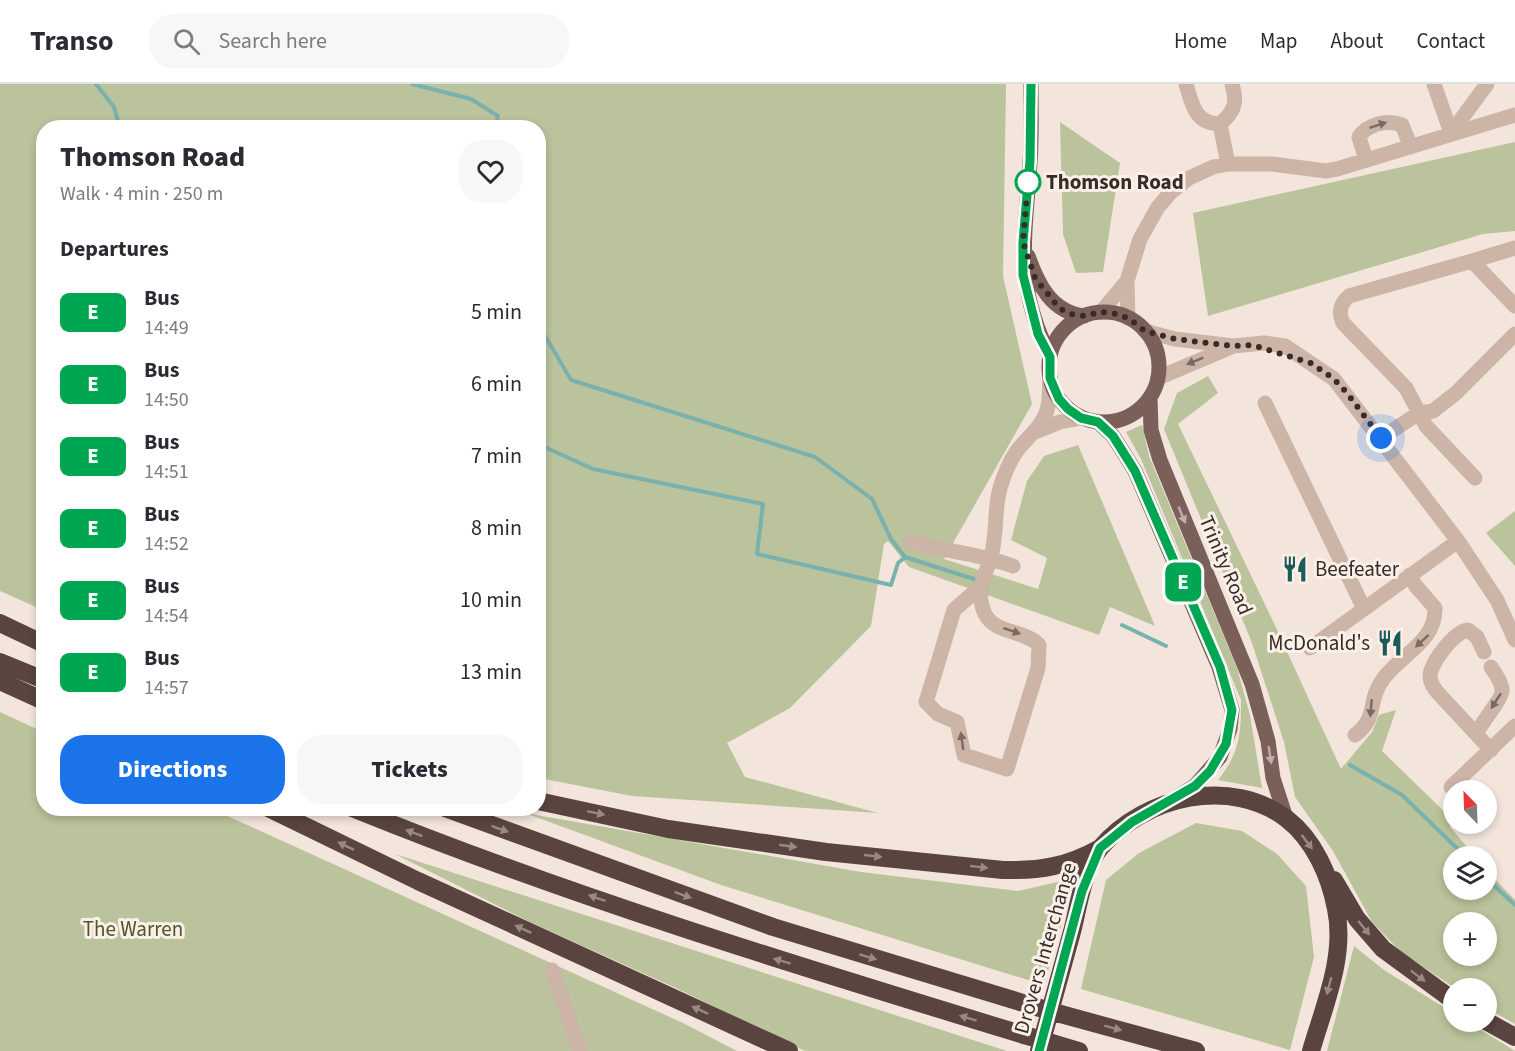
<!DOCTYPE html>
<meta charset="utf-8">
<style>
body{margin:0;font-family:"Source Sans 3",sans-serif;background:#f7f7f7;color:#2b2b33;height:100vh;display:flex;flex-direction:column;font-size:22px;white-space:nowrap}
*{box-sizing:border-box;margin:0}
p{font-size:20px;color:#7c7c81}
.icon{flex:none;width:33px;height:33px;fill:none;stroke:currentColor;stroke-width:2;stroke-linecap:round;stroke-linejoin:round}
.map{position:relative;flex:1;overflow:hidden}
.sheet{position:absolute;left:36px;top:36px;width:510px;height:696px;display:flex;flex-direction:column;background:#fff;border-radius:24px;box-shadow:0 3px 9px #0003}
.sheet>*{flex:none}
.badge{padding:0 12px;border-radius:9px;font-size:21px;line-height:39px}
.needle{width:39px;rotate:337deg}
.tools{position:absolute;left:1443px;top:696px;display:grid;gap:12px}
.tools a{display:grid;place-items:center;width:54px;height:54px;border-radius:50%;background:#fff;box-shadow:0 3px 9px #0003;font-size:30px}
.you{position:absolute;width:30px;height:30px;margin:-15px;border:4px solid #fff;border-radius:50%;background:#1a73e8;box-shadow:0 0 0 9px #1a73e833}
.map>.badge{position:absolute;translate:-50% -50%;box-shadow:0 0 0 3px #fff}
h2{padding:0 24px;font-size:22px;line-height:54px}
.round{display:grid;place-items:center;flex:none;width:63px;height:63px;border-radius:24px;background:#f7f7f7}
.head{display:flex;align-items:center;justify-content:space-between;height:102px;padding:0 24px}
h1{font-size:28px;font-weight:800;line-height:45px}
.cta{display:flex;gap:12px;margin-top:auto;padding:12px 24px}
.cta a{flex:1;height:69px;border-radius:24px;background:#1a73e8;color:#fff;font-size:24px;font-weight:800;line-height:69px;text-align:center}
.cta a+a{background:#f7f7f7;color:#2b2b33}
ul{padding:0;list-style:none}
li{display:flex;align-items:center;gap:18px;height:72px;padding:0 24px}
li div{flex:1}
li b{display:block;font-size:22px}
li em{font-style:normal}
li .badge{min-width:66px;font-weight:700;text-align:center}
header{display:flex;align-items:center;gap:36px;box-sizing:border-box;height:84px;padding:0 30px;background:#fff;border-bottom:2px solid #e1e1e2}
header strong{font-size:28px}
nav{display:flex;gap:33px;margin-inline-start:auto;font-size:21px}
.search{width:420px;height:54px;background:#f7f7f7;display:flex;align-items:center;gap:15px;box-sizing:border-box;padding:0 21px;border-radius:24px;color:#7c7c81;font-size:22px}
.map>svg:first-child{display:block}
.green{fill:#bac39b;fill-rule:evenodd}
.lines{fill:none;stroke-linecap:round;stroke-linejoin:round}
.stream{stroke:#79b1ae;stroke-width:4}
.minor{stroke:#ccb4a7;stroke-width:15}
.major{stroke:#7a6058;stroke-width:15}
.highway{stroke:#59443f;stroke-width:18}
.highway-bridge{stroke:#59443f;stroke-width:18}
.oneway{fill:#7b6961}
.oneway2{fill:#c0afa7}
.oneway3{fill:#998983}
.line-casing{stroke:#fff;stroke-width:14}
.line{stroke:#00a651;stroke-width:9}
.walk{stroke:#382b28;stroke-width:6;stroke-dasharray:0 10.8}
.stop-dot{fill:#fff;stroke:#00a651;stroke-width:3}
.labels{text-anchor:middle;stroke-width:6;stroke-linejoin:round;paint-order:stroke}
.stop-label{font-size:21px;font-weight:bold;fill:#382b28;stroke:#faf0e8;text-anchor:start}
.street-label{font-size:21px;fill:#382b28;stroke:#faf0e8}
.poi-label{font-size:21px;fill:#382b28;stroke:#faf0e8;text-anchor:start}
.park-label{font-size:21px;fill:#4c572a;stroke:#faf0e8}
</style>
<header>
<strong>Transo</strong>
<div class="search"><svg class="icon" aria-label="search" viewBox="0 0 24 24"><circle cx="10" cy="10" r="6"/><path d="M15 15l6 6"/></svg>Search here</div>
<nav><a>Home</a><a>Map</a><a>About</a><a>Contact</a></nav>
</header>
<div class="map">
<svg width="1515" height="967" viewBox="0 0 1515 967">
<rect width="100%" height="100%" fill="#f3e5dc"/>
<path class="green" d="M0 0H1006L1003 192 1032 320 944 475 1038 505 1047 474 1011 456 1027 397 1044 372 1078 361 1155 542 1110 523 1099 551 909 483 888 457 884 460 871 542 790 624 727 659 745 693 878 729 632 712 539 694 538 44H44L43 526 0 507Z
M1060 38 1120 79 1103 188 1076 189 1063 150Z
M1515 58V147L1483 150 1208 232 1193 129Z
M1208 292 1218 309 1178 340 1272 535 1341 685 1372 648 1379 631 1396 626 1382 667 1453 736 1450 743 1475 772H1454V806H1486L1487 787 1515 816V940L1487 924 1486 904H1455L1401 868 1372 838 1333 767 1295 713 1284 658 1252 559 1164 345 1177 309ZM1454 838H1486V872H1454Z
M1142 341 1149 372 1237 584 1250 631 1262 704 1218 696C1240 669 1241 649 1241 616L1141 375 1126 348Z
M1515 427V482L1486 449Z
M0 628 43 648 44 724 212 725 683 939 737 967H0Z
M525 729 861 788 1018 807 1075 794 1044 901 721 801Z
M1196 739 1242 747 1277 770 1306 802 1314 873 1290 966 1081 905 1106 796 1139 769Z
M395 770 1007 967H805L678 905 532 839Z
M1354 862 1384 886 1453 929 1454 938H1468L1515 967H1327Z"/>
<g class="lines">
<path class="stream" d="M96 0 114 23 120 44
M412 0 471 15 498 32 495 44
M538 240 571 296 815 373 872 415 891 455 905 473 977 496
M538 360 593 385 763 420 757 470 891 501 898 479 905 473
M1122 541 1166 562
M1350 681 1402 711 1465 772
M1486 794 1515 821"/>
<path class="minor" d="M1186 0C1192 20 1195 40 1220 40 1234 28 1238 19 1232 0
M1434 0 1451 49
M1220 40 1228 80
M1451 49 1487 0
M1366 76 1359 53C1367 40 1388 35 1402 41L1411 63
M1472 177 1515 164
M1101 228 1127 197
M1128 234 1127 197 1140 155 1158 123 1171 108 1189 94 1213 83 1228 80H1272L1326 87 1337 85 1515 31
M1145 247 1175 255 1233 262 1264 259 1285 262 1334 295 1458 457 1497 516 1515 556
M1158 294 1231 263
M1265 319 1364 525
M1035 348 1060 338 1081 334
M1381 354 1419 329 1433 327 1456 309 1515 250
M1475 394 1426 342 1406 304 1343 239C1338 228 1340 220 1349 212L1472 177 1515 222
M911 458C945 467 981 470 1013 482
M979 504 954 526 926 618 938 630 957 638 964 671 1007 685 1038 584 1039 561C1025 546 995 550 985 530 974 505 985 494 991 473 998 448 993 420 1003 395 1007 384 1012 372 1020 363 1031 350 1045 339 1048 322 1050 313 1049 303 1050 294
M1310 564 1458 457
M1484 568 1477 553 1468 546C1454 548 1430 579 1430 593 1431 601 1434 605 1439 610L1491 666
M1476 650C1481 639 1504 613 1502 605 1501 597 1495 589 1491 583
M1355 651C1379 633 1366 619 1383 595 1401 570 1436 558 1435 524L1415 501 1410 491
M1454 706 1451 703 1515 642
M552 886 580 967"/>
<path class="major" d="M1031 0C1031 26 1032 53 1030 79 1025 154 1014 201 1050 272
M1028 172C1038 200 1051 228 1084 232
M1049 283a55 55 0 1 1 110 0a55 55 0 1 1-110 0Z
M1150 314 1151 346 1160 376 1252 600 1268 657 1273 694 1286 734
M1098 338 1113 352 1135 387 1219 583 1232 626 1230 645 1220 673 1195 702 1174 715"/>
<path class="highway" d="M0 539 44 560
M0 578 44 596
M0 597 44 617
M538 717 668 745 826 768 1003 786C1040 787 1068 782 1100 764
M268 724 418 797 789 967
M352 724C571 813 798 882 1024 951
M445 724 773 843 1033 922
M1334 796 1357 835 1383 865 1454 917
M1057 929 1196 967
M1486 937 1515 953
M1049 958 1079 967
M1039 967C1050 926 1062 885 1073 844 1079 819 1084 783 1101 763 1145 712 1231 692 1287 735 1314 756 1330 792 1336 825 1346 872 1324 922 1311 967"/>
<path class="highway-bridge" d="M1033 922 1057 929
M1024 951 1049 958"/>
</g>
<defs><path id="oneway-solid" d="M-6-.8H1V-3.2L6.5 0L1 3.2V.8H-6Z" transform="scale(1.5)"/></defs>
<g class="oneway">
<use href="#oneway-solid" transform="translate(1378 41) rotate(-18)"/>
<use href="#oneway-solid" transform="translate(1195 277) rotate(158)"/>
<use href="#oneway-solid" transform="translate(1012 547) rotate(19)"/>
<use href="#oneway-solid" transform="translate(1422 557) rotate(137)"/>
<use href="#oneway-solid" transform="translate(1496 617) rotate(123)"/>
<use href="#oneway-solid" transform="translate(1371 624) rotate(95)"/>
<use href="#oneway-solid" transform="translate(962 657) rotate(-98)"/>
</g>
<g class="oneway2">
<use href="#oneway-solid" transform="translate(1182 431) rotate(67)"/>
<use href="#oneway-solid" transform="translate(1270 671) rotate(81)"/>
</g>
<g class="oneway3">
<use href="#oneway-solid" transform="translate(596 729) rotate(12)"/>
<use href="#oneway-solid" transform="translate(500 745) rotate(20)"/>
<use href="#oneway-solid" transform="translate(414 749) rotate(-159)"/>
<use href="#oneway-solid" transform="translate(1307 758) rotate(53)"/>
<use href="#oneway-solid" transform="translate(346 762) rotate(-154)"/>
<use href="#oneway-solid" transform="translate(788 762) rotate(8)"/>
<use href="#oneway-solid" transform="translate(873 772) rotate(6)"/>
<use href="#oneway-solid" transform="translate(979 783) rotate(6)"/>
<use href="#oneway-solid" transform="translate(683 811) rotate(20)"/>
<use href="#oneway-solid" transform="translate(597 814) rotate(-161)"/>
<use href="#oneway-solid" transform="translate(1364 844) rotate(51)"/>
<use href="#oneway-solid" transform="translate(523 845) rotate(-155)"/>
<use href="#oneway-solid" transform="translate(868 873) rotate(17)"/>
<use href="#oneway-solid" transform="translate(782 877) rotate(-163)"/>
<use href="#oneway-solid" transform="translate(1418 892) rotate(37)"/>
<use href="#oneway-solid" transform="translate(1329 902) rotate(105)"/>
<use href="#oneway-solid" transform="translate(700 926) rotate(-155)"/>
<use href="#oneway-solid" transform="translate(968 934) rotate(-163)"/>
<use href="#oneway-solid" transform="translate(1113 944) rotate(15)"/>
</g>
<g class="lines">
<g class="line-casing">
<path id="line" d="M1031 0 1030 77 1023 158V191L1038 250 1050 273V294L1059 315 1068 325 1081 334 1098 338 1113 352 1135 387 1220 583 1232 626 1226 660 1210 687 1195 702 1132 738 1100 764 1082 807 1039 967"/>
</g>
<use href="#line" class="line"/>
<path class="walk" d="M1028 98 1023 158 1035 194 1059 224 1071 230 1084 232 1101 228 1117 230 1128 234 1145 247 1175 255 1233 262 1252 261 1311 279 1334 295 1347 309 1381 354"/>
</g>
<defs>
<g id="restaurant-bare" transform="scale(2.07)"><path d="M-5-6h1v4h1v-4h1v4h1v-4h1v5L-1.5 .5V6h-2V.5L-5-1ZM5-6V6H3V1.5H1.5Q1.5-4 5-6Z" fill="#1b5b58" stroke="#faf0e8" stroke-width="2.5" paint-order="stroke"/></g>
</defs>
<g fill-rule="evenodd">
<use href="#restaurant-bare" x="1295" y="485"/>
<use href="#restaurant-bare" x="1390" y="559"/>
</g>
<circle class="stop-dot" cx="1028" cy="98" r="12"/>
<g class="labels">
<g class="stop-label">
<text x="1046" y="105">Thomson Road</text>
</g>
<g class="street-label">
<text transform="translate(1226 481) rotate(67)" y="7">Trinity Road</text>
<text transform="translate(1045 864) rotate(-74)" y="7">Drovers Interchange</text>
</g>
<g class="poi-label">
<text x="1315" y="492">Beefeater</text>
<text x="1370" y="566" text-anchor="end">McDonald's</text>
</g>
<g class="park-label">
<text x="133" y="852">The Warren</text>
</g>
</g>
</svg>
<div class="tools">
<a><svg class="needle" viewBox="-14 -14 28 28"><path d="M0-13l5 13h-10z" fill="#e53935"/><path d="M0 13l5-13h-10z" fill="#7c7c81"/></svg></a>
<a><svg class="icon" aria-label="layers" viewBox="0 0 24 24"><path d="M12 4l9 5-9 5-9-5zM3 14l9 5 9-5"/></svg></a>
<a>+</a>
<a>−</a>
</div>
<div class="you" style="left:1381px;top:354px"></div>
<b class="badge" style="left:1183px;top:498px;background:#00a651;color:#fff">E</b>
<section class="sheet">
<div class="head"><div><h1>Thomson Road</h1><p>Walk · 4 min · 250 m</p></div><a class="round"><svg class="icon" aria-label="heart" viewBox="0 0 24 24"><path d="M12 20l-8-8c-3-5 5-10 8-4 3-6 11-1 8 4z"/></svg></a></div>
<h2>Departures</h2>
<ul>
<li><span class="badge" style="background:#00a651;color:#fff">E</span><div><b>Bus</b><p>14:49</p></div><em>5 min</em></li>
<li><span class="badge" style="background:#00a651;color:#fff">E</span><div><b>Bus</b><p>14:50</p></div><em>6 min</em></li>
<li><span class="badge" style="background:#00a651;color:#fff">E</span><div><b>Bus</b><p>14:51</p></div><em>7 min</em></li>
<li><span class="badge" style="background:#00a651;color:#fff">E</span><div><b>Bus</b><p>14:52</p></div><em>8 min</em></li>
<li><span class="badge" style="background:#00a651;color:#fff">E</span><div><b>Bus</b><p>14:54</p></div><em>10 min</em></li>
<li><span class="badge" style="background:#00a651;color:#fff">E</span><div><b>Bus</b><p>14:57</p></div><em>13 min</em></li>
</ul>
<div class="cta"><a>Directions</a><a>Tickets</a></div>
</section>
</div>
